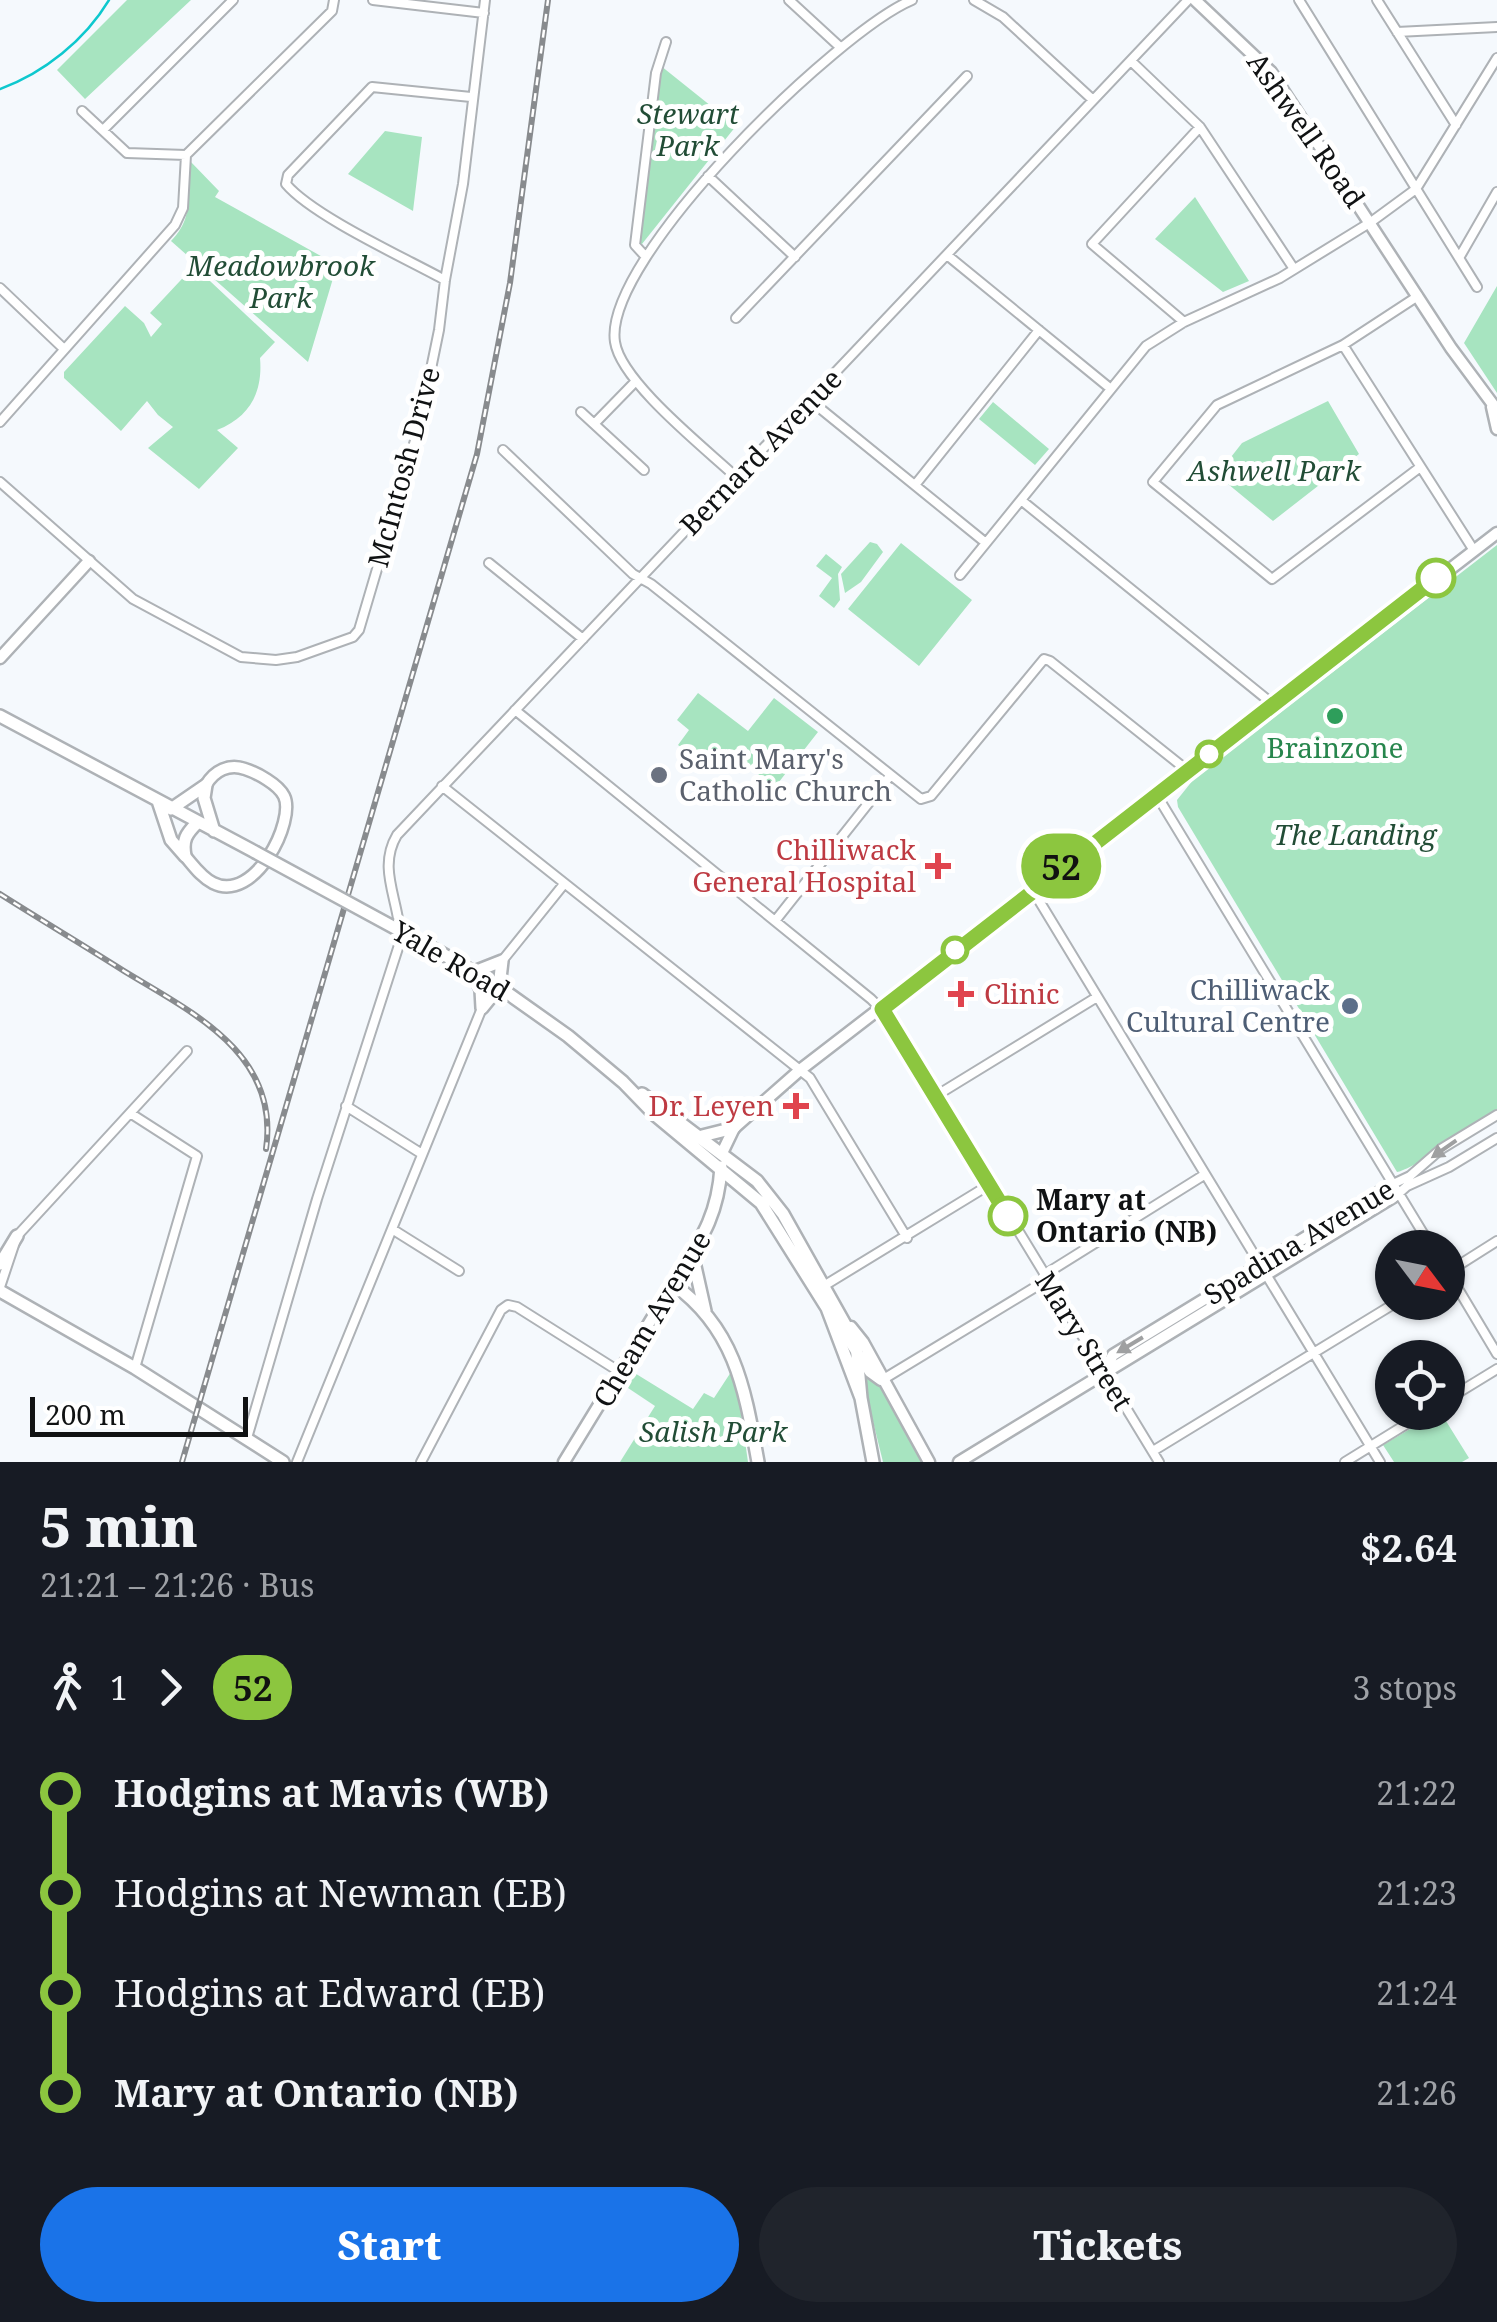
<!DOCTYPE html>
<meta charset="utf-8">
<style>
body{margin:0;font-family:"Noto Serif",serif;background:#20242c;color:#f1f3f6;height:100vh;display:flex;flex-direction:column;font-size:38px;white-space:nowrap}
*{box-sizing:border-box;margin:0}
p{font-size:32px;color:#9ea1a6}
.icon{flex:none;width:55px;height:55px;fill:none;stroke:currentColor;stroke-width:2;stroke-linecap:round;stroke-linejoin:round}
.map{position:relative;height:1462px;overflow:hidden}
.details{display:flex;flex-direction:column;background:#171b24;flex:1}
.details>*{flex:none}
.badge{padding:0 20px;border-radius:32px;font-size:35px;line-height:65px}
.needle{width:65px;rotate:122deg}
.tools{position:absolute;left:1375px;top:1230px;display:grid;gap:20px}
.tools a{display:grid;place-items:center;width:90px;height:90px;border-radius:50%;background:#171b24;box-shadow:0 2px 8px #0004;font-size:50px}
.scale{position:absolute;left:30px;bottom:25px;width:218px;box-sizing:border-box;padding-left:10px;border:5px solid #101213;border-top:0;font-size:28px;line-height:35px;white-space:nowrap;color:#101213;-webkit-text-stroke:8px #fff;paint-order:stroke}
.map>.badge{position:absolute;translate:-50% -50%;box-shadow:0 0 0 5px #fff}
.legs{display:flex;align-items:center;gap:15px;height:110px;padding:0 40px;font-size:32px}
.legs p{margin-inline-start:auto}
.overview{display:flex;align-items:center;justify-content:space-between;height:170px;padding:0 40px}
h1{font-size:55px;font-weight:800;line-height:75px}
.cta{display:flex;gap:20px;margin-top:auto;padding:20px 40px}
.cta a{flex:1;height:115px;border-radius:60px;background:#1a73e8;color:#fff;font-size:40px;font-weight:800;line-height:115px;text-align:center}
.cta a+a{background:#20242c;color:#f1f3f6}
ul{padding:0 40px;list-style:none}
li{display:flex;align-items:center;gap:35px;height:100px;font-size:38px}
li i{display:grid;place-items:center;width:15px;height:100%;margin:0 12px;background:currentColor}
li i::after{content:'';width:25px;height:25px;margin:-12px;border:8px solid;border-radius:50%;background:#171b24}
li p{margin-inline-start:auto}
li:first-child i{background:linear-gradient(#0000 50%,currentColor 0)}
li:last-child i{background:linear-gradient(currentColor 50%,#0000 0)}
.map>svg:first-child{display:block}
.green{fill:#a7e4c0}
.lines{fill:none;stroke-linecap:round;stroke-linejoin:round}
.stream{stroke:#0ec8ce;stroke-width:2.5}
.minor-casing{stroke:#aeb2b6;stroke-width:12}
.tertiary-casing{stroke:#aeb2b6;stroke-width:15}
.secondary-casing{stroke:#aeb2b6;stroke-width:16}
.minor{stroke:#fff;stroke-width:8}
.tertiary{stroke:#fff;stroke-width:10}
.secondary{stroke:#fff;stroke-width:11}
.rail-casing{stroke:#888b8e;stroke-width:6}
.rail{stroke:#fff;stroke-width:2.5;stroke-dasharray:8;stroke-linecap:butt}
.secondary-bridge-casing{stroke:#aeb2b6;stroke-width:16;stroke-linecap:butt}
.secondary-bridge{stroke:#fff;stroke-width:11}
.oneway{fill:#9fa0a1}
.line-1-casing{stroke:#fff;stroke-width:22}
.line-1{stroke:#8cc63f;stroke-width:15}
.stop-1-dot{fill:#fff;stroke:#8cc63f;stroke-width:5}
.leisure-dot{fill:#2e9e5b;stroke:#fff;stroke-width:4}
.worship-dot{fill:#6b7280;stroke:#fff;stroke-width:4}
.health-dot{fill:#e0444e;stroke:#fff;stroke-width:4}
.service-dot{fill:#5c6f8a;stroke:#fff;stroke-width:4}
.labels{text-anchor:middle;stroke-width:10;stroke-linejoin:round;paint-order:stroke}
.park-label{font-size:28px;font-style:italic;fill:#224d36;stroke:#fff}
.street-label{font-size:28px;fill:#101213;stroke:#fff}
.leisure-label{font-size:28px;fill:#27864d;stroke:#fff}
.worship-label{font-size:28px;fill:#5b616d;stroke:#fff;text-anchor:start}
.health-label{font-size:28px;fill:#be3a42;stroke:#fff;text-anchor:end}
.service-label{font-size:28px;fill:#4e5e75;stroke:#fff;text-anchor:end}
.stop-label{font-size:28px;font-weight:bold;fill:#101213;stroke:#fff;text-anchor:start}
</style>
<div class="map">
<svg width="1497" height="1462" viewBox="0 0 1497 1462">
<rect width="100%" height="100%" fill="#f5f9fd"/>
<path class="green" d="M127 0H191L85 99 57 70Z
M661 66 736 126 638 249Z
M385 131 422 137 413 211 348 174Z
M190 161 219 191 215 197 337 265 308 362 171 241C197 214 184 193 190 161Z
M1195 197 1249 281 1223 292 1155 239Z
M194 266 275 342 260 358C263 392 250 417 217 430L238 448 199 489 148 448 173 427 158 415 147 401 121 431 64 378V372L125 306 144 323 151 337 162 324 150 313Z
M1497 286V393L1464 343Z
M1328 401 1359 454 1273 521 1217 475 1242 443Z
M993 402 1049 449 1035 465 979 419Z
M870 542 877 544 883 552 861 582 845 593 841 574Z
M901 543 972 600 919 666 848 609Z
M1497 545V1112C1477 1124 1413 1170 1397 1172L1178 807 1177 800 1193 780Z
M826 554 842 567 838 574 840 600 834 608 819 596 832 578 816 566Z
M698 693 748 731 774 698 818 732 775 787 727 750 711 770 678 745 689 730 677 720Z
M865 1370 880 1383 923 1462H883L865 1389Z
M633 1372 693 1409 704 1393 714 1398 731 1372 737 1386 748 1462H620L655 1406 625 1386Z
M1437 1413H1441L1469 1458 1462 1462H1394L1383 1445Z"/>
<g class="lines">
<path class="stream" d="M0 89C44 73 85 40 109 0"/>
<g class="minor-casing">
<path id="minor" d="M373 0 484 13
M789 0 840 47
M974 0 1003 17 1093 100
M1299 0 1477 287
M1377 0 1456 125
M1397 32 1497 27
M1131 61 1200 127 1294 269
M82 111 127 153 186 155
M103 130 233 0
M708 176 795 257
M947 255 1111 389
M646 257 635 245 656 73 666 42
M1459 258 1497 192
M445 280C405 258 313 216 286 184L288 175 372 87 471 97
M0 288 64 349
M1418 296 1343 345 1217 405 1153 482 1272 579 1419 468
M736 318 967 76
M1184 322 1092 244 1200 127
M1343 345 1473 549
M811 401 986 543
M581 412 644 470
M0 422 175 225 183 208 186 155 332 11 334 0
M596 422 635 382
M503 450 633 574 651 584 921 799 931 796 1044 659 1050 661 1188 771
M736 477C705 448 621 382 615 342 602 259 838 31 912 0
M0 482 133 599 241 657 276 660 297 657 353 637 359 630 419 427 439 330 445 280 463 184 485 0
M915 485 1039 330
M1021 500 1274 705
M489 563 583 639
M960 575 1146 346 1184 322 1280 278 1371 222 1416 189 1497 58
M515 710 871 999 887 1015 1159 1462
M442 786 810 1078 907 1238
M1156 794 1432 1248
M1032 889 1380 1462
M775 921 890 776
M502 961 564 884
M934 1097 1097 997
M346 1106 422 1154
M130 1113 197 1156 135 1368
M1393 1184 1410 1176 1441 1149 1497 1115
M1398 1194 1407 1186 1449 1167 1497 1138
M392 1229 459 1271
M1448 1272 1497 1354
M1448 1272 1497 1241
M1044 1275 1204 1175
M0 1287 17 1236 187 1051
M822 1287 989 1185
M882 1380 1047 1280
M1448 1399 1497 1369
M247 1438 317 1199 399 945C404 906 375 872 397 835L1188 0
M1153 1451 1397 1302
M297 1462 482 1008
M421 1462 501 1310 508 1305 517 1307 620 1372
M1345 1462 1426 1412"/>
</g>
<g class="tertiary-casing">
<path id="tertiary" d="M1195 0 1271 72 1451 348 1497 410
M1492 407 1497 429
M0 658 89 561
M185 856C193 865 201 877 213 883 255 904 296 820 284 796 278 784 257 773 245 769 229 763 214 771 206 785
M722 1153 734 1128 800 1070 1497 533
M834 1318 870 1372 881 1380
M851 1327 863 1342 929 1462
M1104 1371 1113 1355 1393 1184
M564 1462 673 1284
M959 1462 1398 1194"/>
</g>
<g class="secondary-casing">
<path id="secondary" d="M0 716 255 852
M206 785 204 798 214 831
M158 801 171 840 185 856
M171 809 206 785
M185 856C182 840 186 834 197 823
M441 953 499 987 568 1036 623 1082 654 1114 761 1203 827 1308 861 1398
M474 972 481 990 482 1008
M474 972 502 961
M482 1008 499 987 502 961
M642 1094 757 1181 783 1214 856 1344 861 1398 873 1462
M702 1136 734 1128
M721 1167C718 1218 699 1242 673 1284 736 1329 745 1391 758 1462
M692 1253 705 1311
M0 1264 17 1236
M0 1291 135 1368 283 1462"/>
</g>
<use href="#minor" class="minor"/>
<use href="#tertiary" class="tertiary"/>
<use href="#secondary" class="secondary"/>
<g class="rail-casing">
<path id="rail" d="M0 894C41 920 83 945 124 971 191 1012 280 1053 266 1149
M182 1462 477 454 510 283 548 0"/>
</g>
<use href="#rail" class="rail"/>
<g class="secondary-bridge-casing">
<path id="secondary-bridge" d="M255 852 441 953"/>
</g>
<use href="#secondary-bridge" class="secondary-bridge"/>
</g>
<defs><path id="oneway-solid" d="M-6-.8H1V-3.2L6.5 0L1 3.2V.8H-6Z" transform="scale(2.5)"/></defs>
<g class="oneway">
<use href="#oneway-solid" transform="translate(1444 1149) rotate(145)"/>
<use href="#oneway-solid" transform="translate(1130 1345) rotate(149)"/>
</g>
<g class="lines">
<g class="line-1-casing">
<path id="line-1" d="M1008 1216 882 1009 1436 578"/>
</g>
<use href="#line-1" class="line-1"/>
</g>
<g class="stop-1-dot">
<circle cx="1436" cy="578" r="18"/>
<circle cx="1209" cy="754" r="12"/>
<circle cx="955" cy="950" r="12"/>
<circle cx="1008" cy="1216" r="18"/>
</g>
<circle class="leisure-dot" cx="1335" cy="716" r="10"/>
<circle class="worship-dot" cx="659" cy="775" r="10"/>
<g class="health-dot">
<path d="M933 851h10v10h10v10h-10v10h-10v-10h-10v-10h10z"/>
<path d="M956 979h10v10h10v10h-10v10h-10v-10h-10v-10h10z"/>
<path d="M791 1091h10v10h10v10h-10v10h-10v-10h-10v-10h10z"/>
</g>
<circle class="service-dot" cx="1350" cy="1006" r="10"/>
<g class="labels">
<g class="park-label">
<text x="688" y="124">Stewart<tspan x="688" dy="32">Park</tspan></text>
<text x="281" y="276">Meadowbrook<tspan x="281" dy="32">Park</tspan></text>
<text x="1274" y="481">Ashwell Park</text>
<text x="1355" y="845">The Landing</text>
<text x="713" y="1442">Salish Park</text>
</g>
<g class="street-label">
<text transform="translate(1306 130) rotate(55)" y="10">Ashwell Road</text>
<text transform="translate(761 452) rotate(-46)" y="10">Bernard Avenue</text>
<text transform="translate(404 467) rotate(-75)" y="10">McIntosh Drive</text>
<text transform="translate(451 961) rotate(30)" y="10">Yale Road</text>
<text transform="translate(1299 1242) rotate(-31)" y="10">Spadina Avenue</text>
<text transform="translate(652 1319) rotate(-59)" y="10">Cheam Avenue</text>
<text transform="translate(1084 1341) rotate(58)" y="10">Mary Street</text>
</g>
<g class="leisure-label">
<text x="1335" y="758">Brainzone</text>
</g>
<g class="worship-label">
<text x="679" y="769">Saint Mary's<tspan x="679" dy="32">Catholic Church</tspan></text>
</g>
<g class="health-label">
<text x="916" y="860">Chilliwack<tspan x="916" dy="32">General Hospital</tspan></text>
<text x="984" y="1004" text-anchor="start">Clinic</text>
<text x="774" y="1116">Dr. Leyen</text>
</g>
<g class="service-label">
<text x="1330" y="1000">Chilliwack<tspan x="1330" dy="32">Cultural Centre</tspan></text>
</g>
<g class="stop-label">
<text x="1036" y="1210">Mary at<tspan x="1036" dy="32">Ontario (NB)</tspan></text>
</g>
</g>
</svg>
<div class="tools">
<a><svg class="needle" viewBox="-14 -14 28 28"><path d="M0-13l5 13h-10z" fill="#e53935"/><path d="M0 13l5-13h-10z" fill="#9ea1a6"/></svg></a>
<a><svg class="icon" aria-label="locate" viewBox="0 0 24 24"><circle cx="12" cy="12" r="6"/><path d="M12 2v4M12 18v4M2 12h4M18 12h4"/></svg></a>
</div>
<div class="scale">200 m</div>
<b class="badge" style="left:1061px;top:866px;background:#8cc63f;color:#111">52</b>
</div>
<section class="details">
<div class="overview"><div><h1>5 min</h1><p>21:21 – 21:26 · Bus</p></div><b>$2.64</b></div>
<div class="legs"><svg class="icon" aria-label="walk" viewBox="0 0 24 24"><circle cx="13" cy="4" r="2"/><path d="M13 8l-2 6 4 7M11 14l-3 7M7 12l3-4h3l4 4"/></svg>1<svg class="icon" aria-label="forward" viewBox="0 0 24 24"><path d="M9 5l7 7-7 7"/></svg><b class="badge" style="background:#8cc63f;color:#111">52</b><p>3 stops</p></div>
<ul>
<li><i style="color:#8cc63f"></i><b>Hodgins at Mavis (WB)</b><p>21:22</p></li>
<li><i style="color:#8cc63f"></i><span>Hodgins at Newman (EB)</span><p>21:23</p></li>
<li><i style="color:#8cc63f"></i><span>Hodgins at Edward (EB)</span><p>21:24</p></li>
<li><i style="color:#8cc63f"></i><b>Mary at Ontario (NB)</b><p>21:26</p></li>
</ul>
<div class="cta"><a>Start</a><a>Tickets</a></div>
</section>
